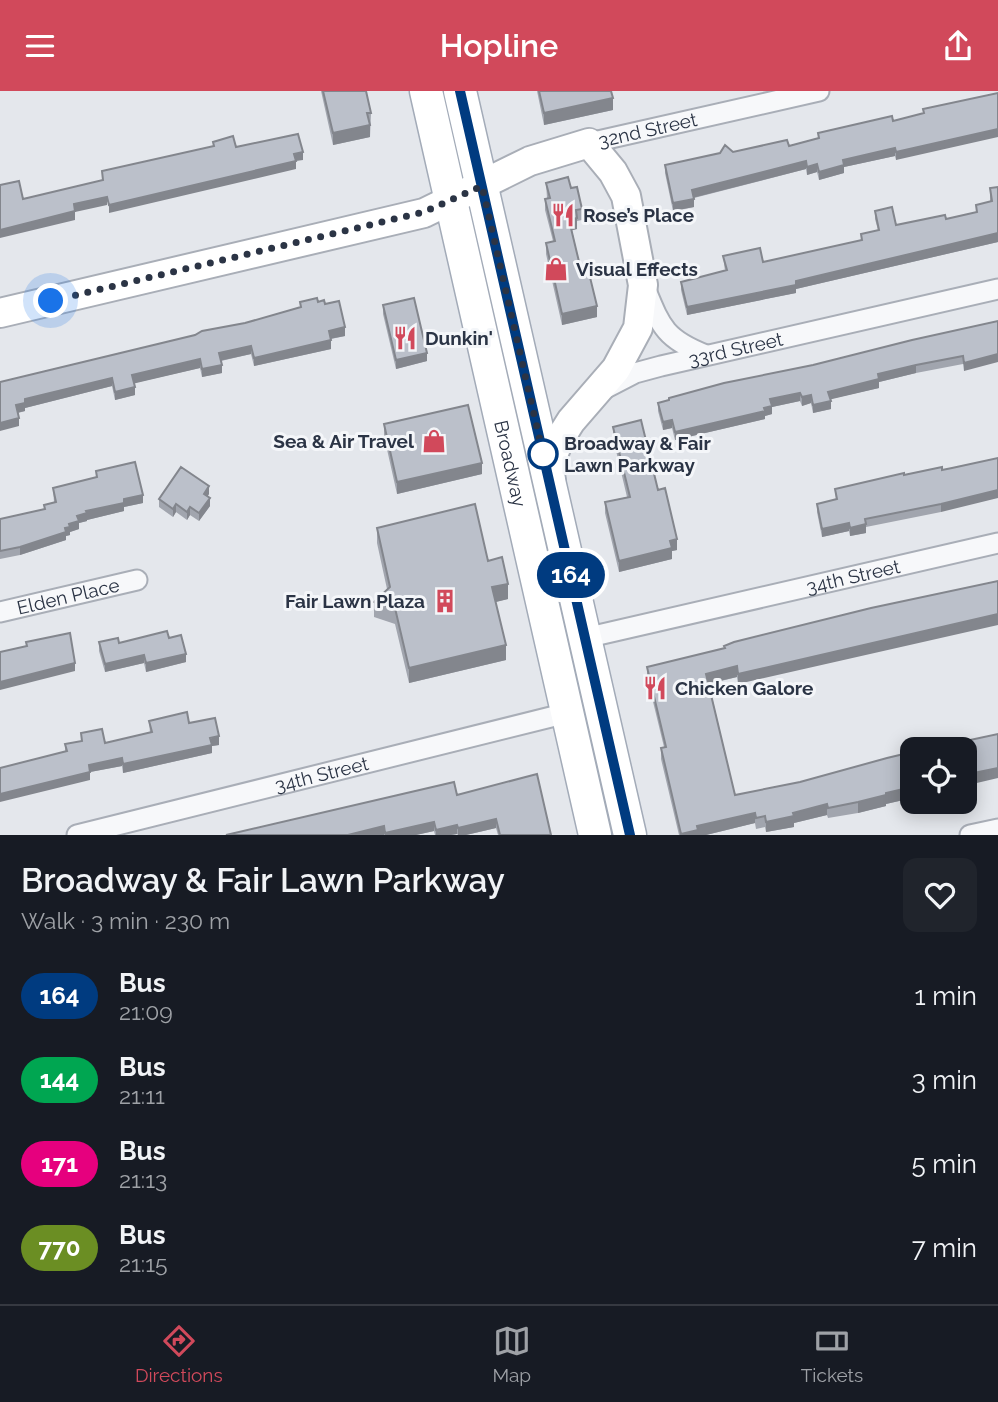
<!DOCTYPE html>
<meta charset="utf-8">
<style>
body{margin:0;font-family:Raleway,sans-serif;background:#20242c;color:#f1f3f6;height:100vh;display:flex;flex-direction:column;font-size:26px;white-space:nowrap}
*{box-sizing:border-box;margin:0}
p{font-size:23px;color:#9ea1a6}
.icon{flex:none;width:38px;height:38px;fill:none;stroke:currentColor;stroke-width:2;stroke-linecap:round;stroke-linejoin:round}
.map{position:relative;height:744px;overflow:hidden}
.panel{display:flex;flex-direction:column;background:#171b24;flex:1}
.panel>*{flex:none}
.badge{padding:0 14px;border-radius:23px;font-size:24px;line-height:46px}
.tools{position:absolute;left:900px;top:646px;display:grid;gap:14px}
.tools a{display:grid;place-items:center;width:77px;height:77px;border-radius:14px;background:#171b24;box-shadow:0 4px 18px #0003;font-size:35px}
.you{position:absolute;width:35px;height:35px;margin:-18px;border:5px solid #fff;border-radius:50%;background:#1a73e8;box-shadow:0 0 0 10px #1a73e833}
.map>.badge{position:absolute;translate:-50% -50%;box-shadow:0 0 0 4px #fff}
.round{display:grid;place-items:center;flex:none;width:74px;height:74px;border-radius:14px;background:#20242c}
.head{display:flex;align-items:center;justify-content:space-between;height:119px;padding:0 21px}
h1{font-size:33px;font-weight:600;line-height:52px}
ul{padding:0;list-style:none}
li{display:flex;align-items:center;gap:21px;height:84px;padding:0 21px}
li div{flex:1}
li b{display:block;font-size:26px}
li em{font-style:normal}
li .badge{min-width:77px;font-weight:700;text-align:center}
header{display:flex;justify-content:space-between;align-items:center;height:91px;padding:0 21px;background:#d1495b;color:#fff;font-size:32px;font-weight:600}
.tab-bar{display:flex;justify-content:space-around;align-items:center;height:98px;border-top:2px solid #363941;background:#171b24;font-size:19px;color:#9ea1a6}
.tab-bar a{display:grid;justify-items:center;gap:4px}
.tab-bar .current{color:#d1495b}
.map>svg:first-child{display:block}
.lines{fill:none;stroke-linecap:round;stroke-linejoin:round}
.street-casing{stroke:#a9aeb7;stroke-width:23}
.secondary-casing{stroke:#a9aeb7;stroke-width:32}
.primary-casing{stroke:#a3abb8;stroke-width:35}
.street{stroke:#f7f8fa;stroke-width:19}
.secondary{stroke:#fff;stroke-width:28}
.primary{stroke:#fff;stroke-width:32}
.wall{fill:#a1a5ae}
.shaded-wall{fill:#83868d}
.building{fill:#bbc0ca;stroke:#83868d;stroke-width:2}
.line-casing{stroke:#fff;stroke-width:16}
.line{stroke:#003b80;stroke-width:10}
.walk{stroke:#2b3445;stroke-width:7;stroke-dasharray:0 12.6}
.stop-dot{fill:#fff;stroke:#003b80;stroke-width:3.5}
.labels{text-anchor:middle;stroke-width:6;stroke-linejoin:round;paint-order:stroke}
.street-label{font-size:19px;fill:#2b3445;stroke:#f4f6f9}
.poi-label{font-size:19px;font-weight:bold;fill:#2b3445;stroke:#f4f6f9;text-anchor:start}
.stop-label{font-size:19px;font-weight:bold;fill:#2b3445;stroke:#f4f6f9;text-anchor:start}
</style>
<header><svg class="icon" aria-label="menu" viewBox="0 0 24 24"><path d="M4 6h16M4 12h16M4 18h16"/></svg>Hopline<svg class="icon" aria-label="share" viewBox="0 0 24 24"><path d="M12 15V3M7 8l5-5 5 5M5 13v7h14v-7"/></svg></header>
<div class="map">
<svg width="998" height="744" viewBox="0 0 998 744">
<rect width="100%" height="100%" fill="#e4e7ec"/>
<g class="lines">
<g class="street-casing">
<g id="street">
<path id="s1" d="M589 52 819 0"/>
<path d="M645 197C661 236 665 248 706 264"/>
<path id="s2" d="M606 297 635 282 661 275 998 198"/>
<path id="s3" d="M0 521 137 489"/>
<path id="s4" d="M585 547 998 452"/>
<path id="s5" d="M77 744 567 622"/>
<path d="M970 744 998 738"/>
</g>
</g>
<g class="secondary-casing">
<path id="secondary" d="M0 222 424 122 530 70 589 52 613 81 626 105 643 194 638 237 616 278 571 330 559 349 549 375 551 390"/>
</g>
<g class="primary-casing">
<g id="primary">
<path id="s6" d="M426 0 595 744"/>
<path d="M460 0 630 744"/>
</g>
</g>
<use href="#street" class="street"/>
<use href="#secondary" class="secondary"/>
<use href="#primary" class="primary"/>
</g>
<path class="wall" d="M321 0H366L371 22 370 46 333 54Z
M537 0H611L613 19 544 34Z
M998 2 896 69 895 65 844 76V82L819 89 817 81 807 84 806 78 694 107V116L673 120 665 82V74L733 61 789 55 818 47V42L893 30 923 22V18Z
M546 92 571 97 582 118V129L577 130V138L572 139 581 179 597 226 562 234 546 163V152L553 150 545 119V108L547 107Z
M998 96V151L813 194 796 198V202L687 224 681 199V191L725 180 723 165 763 171 861 150V143L878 139 875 128V120L896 134 946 128 976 121V114L990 111V97Z
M300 211H318L325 213 345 245 331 248V258L254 275 251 263 221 270 222 282 202 286 200 277 134 292 135 304 115 309 112 295 25 317V320L18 322 19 335 0 291 245 232 300 216Z
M383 214 427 270 396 278 383 223Z
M998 230 964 280 963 273 916 282 879 291V297L830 308 831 318 813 322 811 312 802 315 800 310 772 316V323L765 325V328L675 349 672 337 663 339 658 320V312Z
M384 333 482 383 397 403 384 345Z
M613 336 658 399 677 459 672 460V468L619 481 605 422V411L627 406 613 347Z
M942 376 941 421 866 436V442L850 445 849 440 822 446 817 421V413L836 409 835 398 904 384Z
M96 380 143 412 124 416V420L87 429V430L79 432V438L70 441V444L66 445V449L20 464 0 468V428L44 418V414L54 411 53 397 96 386Z
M209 403 207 405 210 415 199 430 190 424 187 429 176 421 173 426 159 416V408Z
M377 437 488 470 508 508 495 511 506 569 409 592 395 533 374 526V511L387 498 377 452Z
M871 517 738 593 737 586 709 593 735 704 800 691 912 661V707L886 713V715L858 722 828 727 827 724 794 732V736L766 741 765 736 756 738 755 732 706 744H679L661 668V657L664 656 647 586V576L724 557Z
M169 547 186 571 146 581 144 572 105 581 99 560V551L119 552Z
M149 630 189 632 219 654 212 655V662L123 682 122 675 90 681V689L65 661V653L81 650V642L105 652 150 642Z
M457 704 551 744H498L496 737 466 744H458L457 743 451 744H435L434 740 416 744H226Z"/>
<path class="shaded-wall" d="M613 7V19L544 34V22Z
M370 34V46L333 54V42Z
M998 38V46L896 69V61Z
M895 57V65L844 76V82L819 89V81L843 69Z
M303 61V69L296 70V78L109 122V114Z
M806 70V78L692 107V99Z
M817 73V81L807 84V76Z
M107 106V114L75 121V129L0 147V139L74 113Z
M694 108V116L673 120V112Z
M577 127V138L569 140V129Z
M998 142V151L813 194 796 198V202L687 224V216Z
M597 215V226L562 234V223Z
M345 236V245L329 248V240Z
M331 249V258L254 275V267Z
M251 255V263L219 270V262Z
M427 262V270L396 278V269Z
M998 263V271L964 280V272Z
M200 268V277L132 293V284Z
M222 274V282L202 286V278Z
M916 274V282L879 291V297L828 309V301L878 283Z
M112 287V295L25 317V320L16 322V314L25 308Z
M135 296V304L115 309V301Z
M800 302V310L772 316V323L765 325V328L675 349V341L764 317 770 308Z
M811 304V312L802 315V306Z
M831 310V318L813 322V314Z
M19 327V335L0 340V332Z
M672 329V337L663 339V331Z
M482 372V383L397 403V391Z
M209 395V403L204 411V403Z
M998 399V407L941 421V413Z
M143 404V412L124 416V420L87 429V430L79 432V438L70 441V444L66 445V449L20 464V456L65 437 77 425 86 420 124 408Z
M210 407V415L199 430V422Z
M176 413V421L173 426V418Z
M190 416V424L187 429V421Z
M849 432V440L822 446V438Z
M866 433V442L850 445V437Z
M677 448V459L672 460V468L619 481V470Z
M508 493V508L492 512V496Z
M998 523V534L738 593V583Z
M506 554V569L409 592V577Z
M186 563V571L146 581V572Z
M144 564V572L105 581V573Z
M75 572V580L0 599V591Z
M737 575V586L706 593V583Z
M219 645V654L212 655V662L123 682V673Z
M122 667V675L90 681V689L0 711V703L89 674Z
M998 677V687L964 695V684Z
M912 696V707L886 713V715L858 722V711L886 702Z
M827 713V724L794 732V736L766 741V731L793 722Z
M755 722V732L706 744H681L697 735Z
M496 728V737L466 744H458V737Z
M434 731V740L416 744H385V742Z
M457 734V743L451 744H436V739Z
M384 735V744H348Z"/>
<path class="building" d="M323 0H366L371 22H367L370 34 333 42Z
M539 0H611L613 7 544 22Z
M998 2V38L896 61 895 57 843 69 844 74 819 81 817 73 807 76 806 70 692 99 694 108 673 112 665 74 720 62 725 54 733 61 787 49 789 55 819 47 818 42 892 25 893 30 924 22 923 18Z
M298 43 303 61 294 63 296 70 109 114 107 106 74 113 75 120 0 139V94L19 90 23 108 103 89 102 80 214 55 213 51 233 45 236 56Z
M568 86 571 97 577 96 582 118 576 119 577 127 569 129 581 179 588 178 597 215 562 223 546 152 555 150 545 108 550 107 546 92Z
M998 96V142L813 186 796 190V194L687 216 681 191 727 179 723 165 760 157 763 171 862 149 861 143 879 139 875 120 892 116 896 134 945 124 946 128 977 121 976 114 992 110 990 97Z
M317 207 318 211 324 209 325 213 339 210 345 236 329 240 331 249 254 267 251 255 219 262 222 274 202 278 200 268 132 284 135 296 115 301 112 287 25 308V312L16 314 19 327 0 332V291L195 244 202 240 245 232 301 216 300 211Z
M414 207 427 262 396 269 383 214Z
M998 230V263L964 272 963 265 916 274 878 283 879 288 828 301 831 310 813 314 811 304 802 306 800 302 770 308 772 315 764 317 765 320 675 341 672 329 663 331 658 312 669 309V307L724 292 813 274 912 249Z
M468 314 482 372 397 391 384 333Z
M641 329 658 399 665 397 677 448 670 450 672 457 619 470 605 411 630 406 613 336Z
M998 367V399L941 413 865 428 866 433 850 437 849 432 822 438 817 413 837 408 835 398 904 382V384L942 376V379L952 377Z
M135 371 143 404 124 408V412L86 420 87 422 77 425 79 430 69 433 70 436 65 437 66 441 20 456 0 460V428L45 418 44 414 56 411 53 397 97 386 96 380Z
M181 376 209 395 204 403 210 407 199 422 190 416 187 421 176 413 173 418 159 408Z
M475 413 488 470 502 466 508 493 492 496 506 554 409 577 395 517 374 511 390 496 377 437Z
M998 490V523L738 583 737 575 706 583 735 704 800 691 887 667 912 661V696L886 702V704L858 711 828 717 827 713 793 722 794 725 766 731 765 725 756 727 755 722 697 735 698 739 681 743 661 657 666 656 647 576 725 557 724 555 734 551 871 517Z
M167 540 169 547 181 544 186 563 146 572 144 564 105 573 99 551 118 547 119 552Z
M70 542 75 572 0 591V561L27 555 26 551Z
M187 621 189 632 215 627 219 645 210 647 212 654 123 673 122 667 89 674 90 681 0 703V677L67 660 65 653 82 650 81 642 102 638 105 652 152 641 149 630Z
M998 643V677L964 684V658H928Z
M537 683 551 744H500L496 728 458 737 457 734 436 739 434 731 385 742 384 735 348 744H226L454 691 457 704Z"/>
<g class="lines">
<g class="line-casing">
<path id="line" d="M460 0 630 744"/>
</g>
<use href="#line" class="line"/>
<path class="walk" d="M51 210 424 121 482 95 543 363"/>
</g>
<defs>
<g id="restaurant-bare" transform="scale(1.89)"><path d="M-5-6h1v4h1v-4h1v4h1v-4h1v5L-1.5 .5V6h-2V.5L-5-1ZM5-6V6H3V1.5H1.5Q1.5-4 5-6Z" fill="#d1495b" stroke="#f4f6f9" stroke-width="2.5" paint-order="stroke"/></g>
<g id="shop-bare" transform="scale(1.89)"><path d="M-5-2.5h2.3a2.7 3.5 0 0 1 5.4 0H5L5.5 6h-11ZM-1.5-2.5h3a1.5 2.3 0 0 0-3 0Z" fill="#d1495b" stroke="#f4f6f9" stroke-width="2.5" paint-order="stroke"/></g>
<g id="building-bare" transform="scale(1.89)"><path d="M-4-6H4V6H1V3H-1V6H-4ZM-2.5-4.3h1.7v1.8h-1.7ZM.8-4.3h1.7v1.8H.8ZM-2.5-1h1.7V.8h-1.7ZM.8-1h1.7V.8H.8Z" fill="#d1495b" stroke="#f4f6f9" stroke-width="2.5" paint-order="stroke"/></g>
</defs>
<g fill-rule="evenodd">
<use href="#restaurant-bare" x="563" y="124"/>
<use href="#shop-bare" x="556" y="178"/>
<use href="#restaurant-bare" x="405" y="247"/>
<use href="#shop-bare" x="434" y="350"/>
<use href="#building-bare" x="445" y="510"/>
<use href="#restaurant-bare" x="655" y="597"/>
</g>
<circle class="stop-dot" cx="543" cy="363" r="14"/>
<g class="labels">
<g class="street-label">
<text dy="7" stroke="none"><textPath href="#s1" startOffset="60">32nd Street</textPath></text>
<text dy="7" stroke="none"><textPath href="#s2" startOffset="136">33rd Street</textPath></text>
<text dy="7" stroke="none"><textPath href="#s6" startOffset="382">Broadway</textPath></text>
<text dy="7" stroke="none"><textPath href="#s4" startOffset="275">34th Street</textPath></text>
<text dy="7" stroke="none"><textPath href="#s3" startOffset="70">Elden Place</textPath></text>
<text dy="7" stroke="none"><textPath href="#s5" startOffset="252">34th Street</textPath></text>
</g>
<g class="poi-label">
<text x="583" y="131">Rose’s Place</text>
<text x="576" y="185">Visual Effects</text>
<text x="425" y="254">Dunkin'</text>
<text x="414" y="357" text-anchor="end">Sea &amp; Air Travel</text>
<text x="425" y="517" text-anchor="end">Fair Lawn Plaza</text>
<text x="675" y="604">Chicken Galore</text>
</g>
<g class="stop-label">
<text x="564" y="359">Broadway &amp; Fair<tspan x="564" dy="22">Lawn Parkway</tspan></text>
</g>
</g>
</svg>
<div class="tools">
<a><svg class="icon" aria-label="locate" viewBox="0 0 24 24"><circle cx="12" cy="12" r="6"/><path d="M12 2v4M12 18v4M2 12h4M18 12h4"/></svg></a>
</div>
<div class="you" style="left:51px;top:210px"></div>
<b class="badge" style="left:571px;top:484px;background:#003b80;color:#fff">164</b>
</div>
<section class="panel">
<div class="head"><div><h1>Broadway &amp; Fair Lawn Parkway</h1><p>Walk · 3 min · 230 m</p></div><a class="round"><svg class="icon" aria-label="heart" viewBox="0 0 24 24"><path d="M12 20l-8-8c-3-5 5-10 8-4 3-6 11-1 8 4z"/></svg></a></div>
<ul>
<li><span class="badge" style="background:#003b80;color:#fff">164</span><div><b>Bus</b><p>21:09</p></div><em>1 min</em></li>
<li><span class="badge" style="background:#00a651;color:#fff">144</span><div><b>Bus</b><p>21:11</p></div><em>3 min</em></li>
<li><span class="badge" style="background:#e6007e;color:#fff">171</span><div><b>Bus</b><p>21:13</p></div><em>5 min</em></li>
<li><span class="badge" style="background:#6b8e23;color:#fff">770</span><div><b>Bus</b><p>21:15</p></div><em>7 min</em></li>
</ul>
</section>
<nav class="tab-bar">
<a class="current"><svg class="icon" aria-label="directions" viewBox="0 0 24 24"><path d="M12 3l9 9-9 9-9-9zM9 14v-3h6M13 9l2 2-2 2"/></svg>Directions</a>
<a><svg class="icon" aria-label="map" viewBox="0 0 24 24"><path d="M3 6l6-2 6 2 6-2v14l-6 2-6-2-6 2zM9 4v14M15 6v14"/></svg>Map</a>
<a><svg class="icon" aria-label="tickets" viewBox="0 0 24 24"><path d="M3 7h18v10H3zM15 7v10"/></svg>Tickets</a>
</nav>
